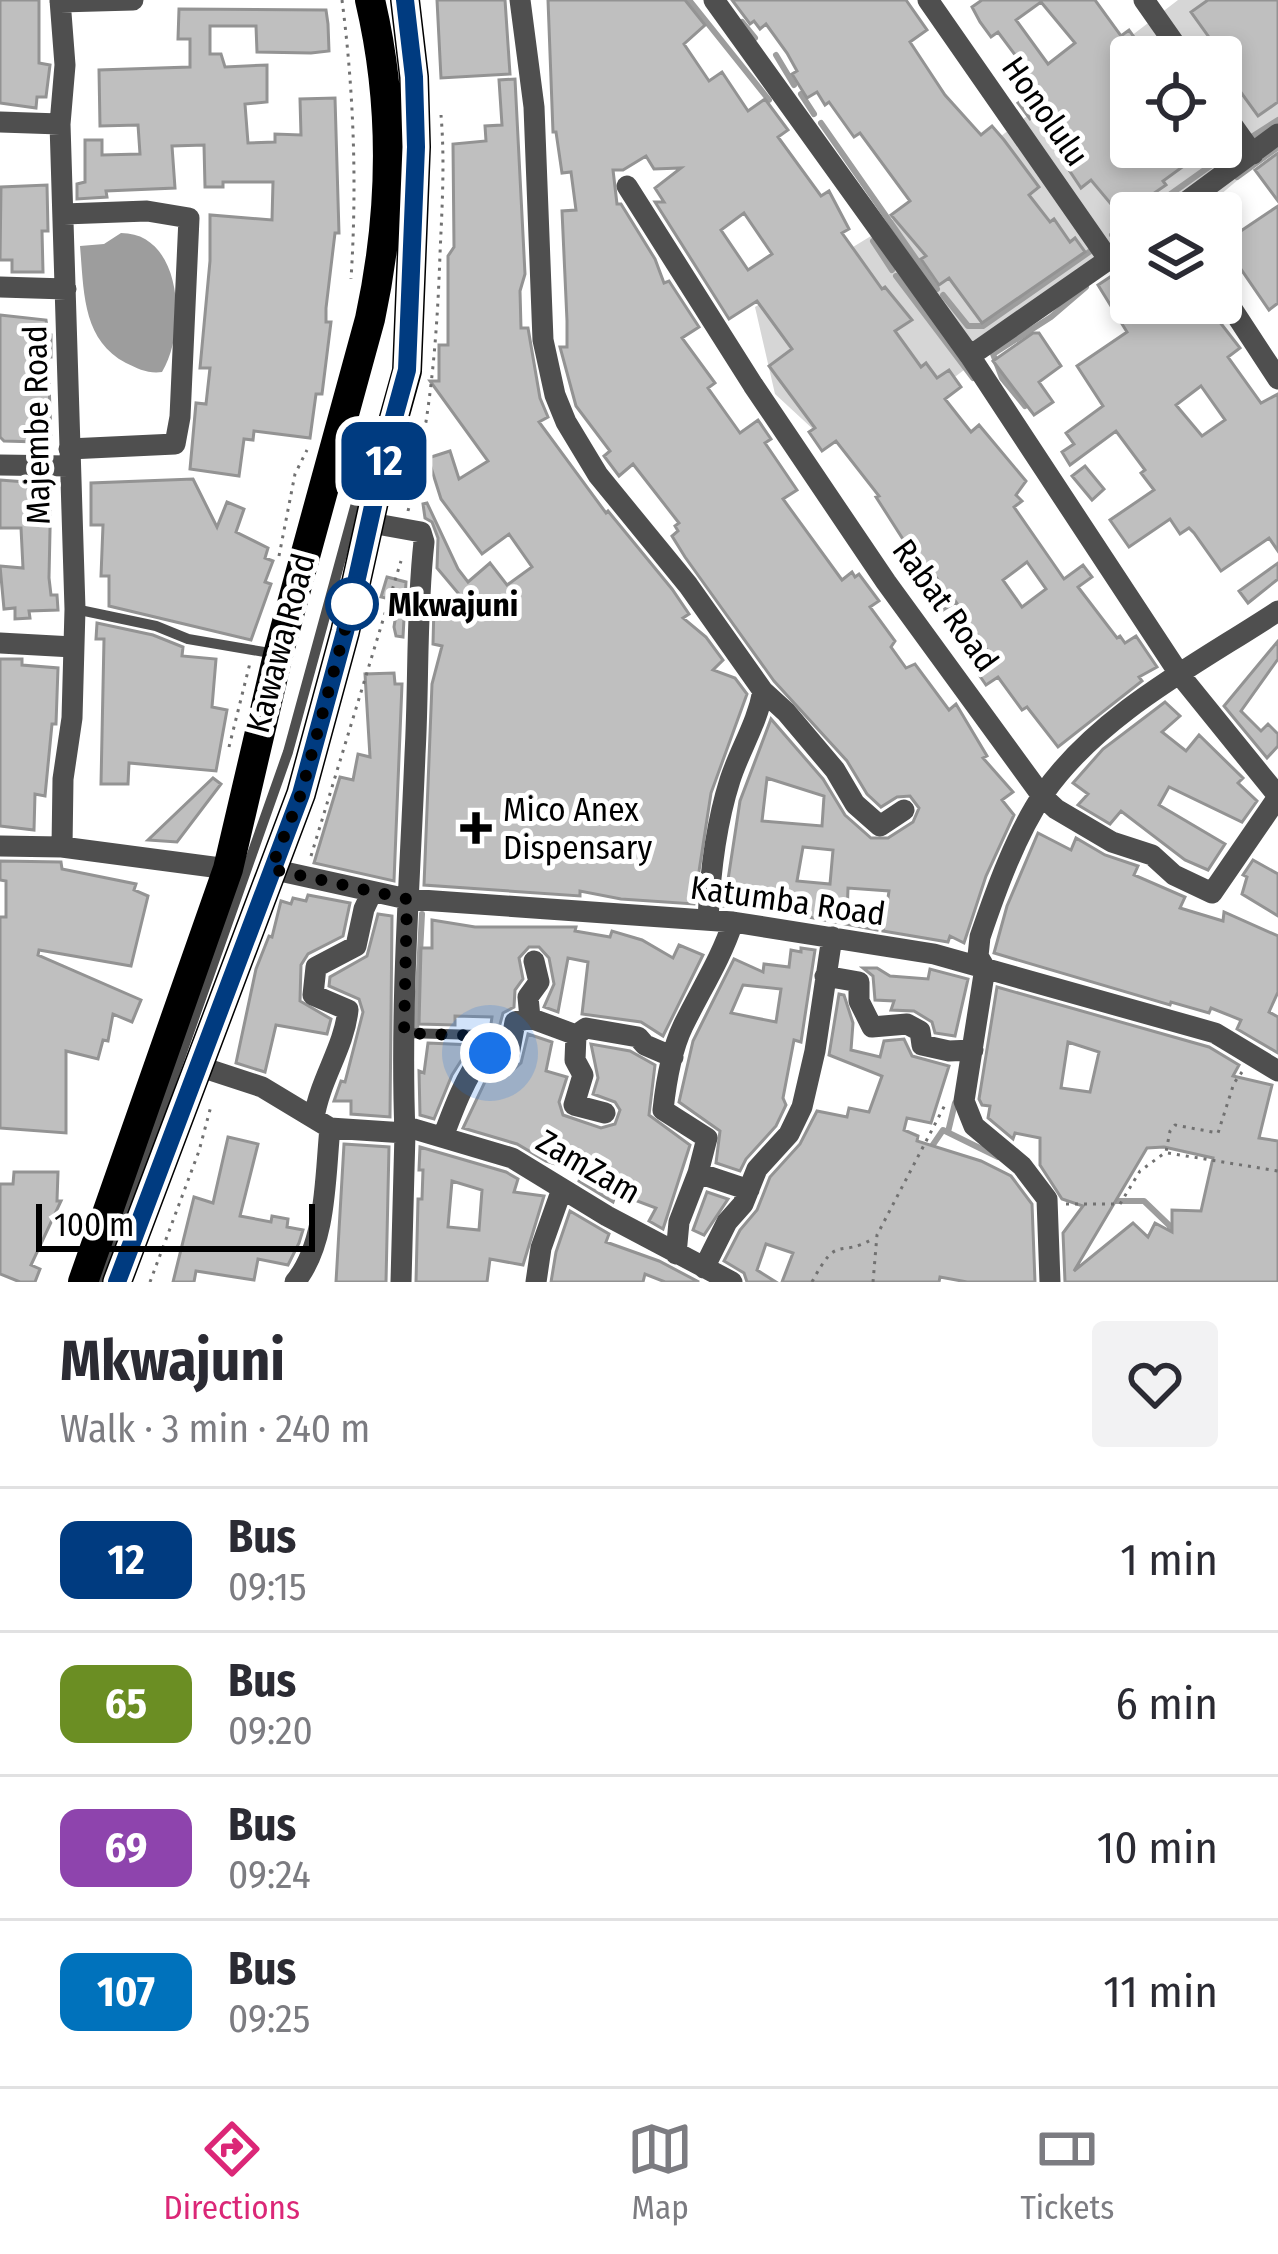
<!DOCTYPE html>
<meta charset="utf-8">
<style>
body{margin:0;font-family:"Fira Sans Condensed",sans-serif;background:#f2f2f3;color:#2b2b33;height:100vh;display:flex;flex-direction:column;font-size:45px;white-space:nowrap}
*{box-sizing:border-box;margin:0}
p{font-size:39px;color:#7c7c81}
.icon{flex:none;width:66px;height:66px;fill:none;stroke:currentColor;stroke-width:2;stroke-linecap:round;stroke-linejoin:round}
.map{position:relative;height:1282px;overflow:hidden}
.side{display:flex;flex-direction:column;background:#fff;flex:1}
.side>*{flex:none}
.badge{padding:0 24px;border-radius:18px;font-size:42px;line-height:78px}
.buttons{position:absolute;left:1110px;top:36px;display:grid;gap:24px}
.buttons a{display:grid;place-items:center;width:132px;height:132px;border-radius:12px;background:#fff;box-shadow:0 6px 18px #0003;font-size:60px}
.scale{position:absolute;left:36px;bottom:30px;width:279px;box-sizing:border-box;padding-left:12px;border:6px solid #000;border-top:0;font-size:33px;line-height:42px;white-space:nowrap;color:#000;-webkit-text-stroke:9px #fff;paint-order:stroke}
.you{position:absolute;width:60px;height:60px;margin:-30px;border:9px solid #fff;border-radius:50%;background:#1a73e8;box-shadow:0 0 0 18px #1a73e833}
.map>.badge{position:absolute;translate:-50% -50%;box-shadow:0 0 0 6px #fff}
.round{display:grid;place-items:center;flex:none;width:126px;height:126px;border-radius:12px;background:#f2f2f3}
.summary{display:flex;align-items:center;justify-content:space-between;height:204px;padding:0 60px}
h1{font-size:57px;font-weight:700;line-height:90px}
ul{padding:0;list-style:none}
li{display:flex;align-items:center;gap:36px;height:144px;padding:0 60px;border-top:3px solid #e1e1e2}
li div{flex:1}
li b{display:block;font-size:45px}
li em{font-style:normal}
li .badge{min-width:132px;font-weight:700;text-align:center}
.dock{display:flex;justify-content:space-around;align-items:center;height:168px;border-top:3px solid #e1e1e2;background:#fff;font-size:33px;color:#7c7c81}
.dock a{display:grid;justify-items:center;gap:6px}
.dock .current{color:#db2777}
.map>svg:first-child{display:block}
.green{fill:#d6d6d6;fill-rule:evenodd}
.water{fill:#9d9d9d}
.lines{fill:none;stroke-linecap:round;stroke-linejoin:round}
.stream{stroke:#9d9d9d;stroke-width:6}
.building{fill:#bfbfbf;stroke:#939393;stroke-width:3;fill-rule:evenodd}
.path{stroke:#717171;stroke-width:3;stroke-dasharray:3 6;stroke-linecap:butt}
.lane{stroke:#4f4f4f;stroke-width:10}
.street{stroke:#4f4f4f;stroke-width:21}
.primary{stroke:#000;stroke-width:30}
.line-casing{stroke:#fff;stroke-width:27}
.line{stroke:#003b80;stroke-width:18}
.walk{stroke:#000;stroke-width:12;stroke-dasharray:0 21.6}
.stop-dot{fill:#fff;stroke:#003b80;stroke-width:6}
.poi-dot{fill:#000;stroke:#fff;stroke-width:4.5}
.labels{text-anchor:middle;stroke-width:10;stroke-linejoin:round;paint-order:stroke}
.street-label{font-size:33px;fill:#000;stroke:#fff}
.stop-label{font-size:33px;font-weight:bold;fill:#000;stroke:#fff;text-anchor:start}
.poi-label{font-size:33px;fill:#000;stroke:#fff;text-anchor:start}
</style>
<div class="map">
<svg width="1278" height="1282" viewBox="0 0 1278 1282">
<rect width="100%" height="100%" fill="#fff"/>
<path class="green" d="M1178 0H1278V146L1220 195 1190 213H1131V242L947 383 828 443 775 394 755 307 871 236ZM1131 57H1221V147H1131Z"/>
<path class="water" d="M121 233C183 233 187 331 162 372 149 374 138 369 126 363 82 340 84 291 80 246L104 244Z"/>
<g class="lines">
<path class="stream" d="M689 0 769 100
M742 22 755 38
M776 55 794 85
M801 94 814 114
M821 123 937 289
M1253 136 1278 120
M1237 177 1277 148
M1144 213 1234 149
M1112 235 1131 222
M873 241 892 270
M896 276 973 378
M943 295 968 326H983L1092 250
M1025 406 1002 378 993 354 1051 317 1086 287
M416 1031 422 914
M948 1132 955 1103
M928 1152 943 1130 998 1157
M1111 1201H1144L1170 1226V1239"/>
</g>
<path class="building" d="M0 0H39V63L50 65 46 97H37L36 108 0 103Z
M437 0H505L510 74 441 78Z
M548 0H685L705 25 684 44 709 81 722 72 748 111 765 99 788 130 778 137 821 196 829 191 849 229 842 233 882 289 885 287 912 320 895 331 921 367 926 363 937 378 949 370 961 387 945 399 971 432 979 425 1026 481 1016 495 1022 501 1014 507 1064 579 1083 565 1092 577 1078 587 1117 638 1120 636 1125 643 1136 636 1157 667 1139 677 1142 681 1058 747 1027 707 1022 710 998 677 986 685 977 672 994 661 956 602 940 612 930 597 944 588 912 544 908 547 876 497 879 496 836 441 822 451 809 432 815 428 769 366 792 349 757 301 729 319 655 202H664L655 188 681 168 654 169 646 156 623 170H613L617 204H621L655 259 664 283 669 281 699 327 682 338 715 383 708 388 740 433 758 420 771 439 765 443 797 490 783 499 842 580 852 572 855 577 859 574 879 601 870 607 895 641 891 647 906 668 915 664 949 710 956 704 987 756 983 758 1013 792 1002 800 1014 815 986 876 964 943 950 936 948 942 883 931 889 891 848 888 847 917 878 920 877 930 766 909 724 906 740 801 771 719 823 779 845 815 871 838H888L913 822 919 808 910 796 897 797 881 807 867 794 847 761 774 681 685 557 672 536 678 531 675 526 679 523 633 464 619 476 604 456 610 451 576 406 560 347H567V321L562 211 576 210 571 172 562 173 556 132H553ZM744 213 772 254 748 270 721 230ZM1027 562 1046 589 1022 607 1003 580ZM767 778 824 796 822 826 762 821ZM803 847 833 850 830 884 797 881Z
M732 0H906L927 30 910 42 945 95 981 135 992 126 1004 140 1039 187 1029 195 1050 222 1054 219 1070 242 1075 238 1085 252 982 323 949 278 939 285 921 259 926 256 891 215 910 201 860 133 854 137 829 102 825 105 817 92 807 98 792 74 797 71 787 53 766 24 760 29 754 21 750 24Z
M982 0H1095L1121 36 1129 30 1147 55 1131 57V147H1183L1192 160 1163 181 1166 185 1121 216 1091 180 1081 188 1055 149 1071 138 1048 105 1030 119 1018 103 1035 90 1026 80 1031 76 998 32 991 37 980 22 972 7ZM1041 2 1075 43 1048 64 1016 20Z
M1208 0H1278V102L1258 116 1232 80 1221 87V57H1200L1216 47 1191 12Z
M179 9 326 10 328 24 329 51 311 53 257 52 256 26H210V54H221L225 67 267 65V102L245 104 248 143 275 142V134L301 135 300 99 335 98 339 233H335L326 308V322H331L322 394H316L310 438 254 431 253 440 244 439 239 476 190 469 196 403 206 404 210 368H200L210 261V215L272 220 273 182H223V187H205L204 145 172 146 175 188 106 191 107 197 77 199V184L85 182V140H102V155L140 154 138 125 100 126 99 70 190 67V39H178Z
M515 79 525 274 520 291 521 328H528L540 398 548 417 539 422 606 513 608 511 672 589 689 614 683 618 706 637 723 660 713 670 735 678 747 694 711 793 694 904 621 899 580 891V896L424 885 432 684 442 646 433 644 434 605 474 612 437 568 438 538 432 522 425 518 423 504 427 503 458 569 468 582 490 563 507 585 532 567 509 534 482 554 441 499 428 458 450 451 459 479 488 461 430 381H439V345H448V256L454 247 453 144 486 141 485 126 502 125 499 80Z
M1278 153V201L1255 170Z
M47 185 48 231H42L43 272H12V260H0L1 187Z
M1278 206V303L1269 310 1223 243Z
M1119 271 1124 278 1131 273V303H1205L1240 348 1228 357 1261 403 1278 394V551L1269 538 1221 571 1194 533 1189 528 1180 534 1170 519 1129 547 1110 520 1154 490 1141 473 1145 470 1116 431 1070 465 1062 452 1074 444 1066 433 1103 406 1077 366 1127 332 1098 285ZM1201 386 1225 420 1202 436 1176 405Z
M0 315 46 320 48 335H51V357H48L51 435 38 442 4 441 0 437Z
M1033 333H1039L1061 366 1039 382 1053 402 1034 415 993 361Z
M1085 466 1104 489 1092 500 1072 476Z
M193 479 217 527 227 502 244 509 236 532 268 548 265 558 273 561 265 582 271 584 251 640 109 606V576H101L103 525H91V483Z
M0 480 51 484 49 578 51 595H57L58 610 29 611 30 618 15 619V608L4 609 0 566 23 568 21 528H0Z
M1278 563V579L1248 603 1239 591Z
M387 577 406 582 403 637 396 636 394 627 398 601 381 597Z
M97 623 153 635 183 647 182 656 216 659 212 707 227 710 216 771 129 763 128 784H101L104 639H96Z
M1278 641V659L1241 711 1261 731 1268 724 1278 734V746L1267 758 1224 706Z
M0 659H22V665L58 668 56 724H52L45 796 35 794 34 830 0 826Z
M394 673 395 684H402L394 881 314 863 340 777 353 780 358 754 370 757 365 674Z
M1165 702 1180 716 1162 732 1186 751 1199 735 1243 778 1238 783 1257 801 1242 822 1169 787 1159 805 1225 844 1208 870 1185 860 1121 811 1110 824 1078 805 1088 794 1073 783 1103 749Z
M213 778 221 784 177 842 148 840Z
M1038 833 1071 850 1076 838 1105 855 1138 866 1134 875 1185 897 1180 908 1223 921 1224 912 1278 936V992L1269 1012 1278 1017V1053L1237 1029 1241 1020 1211 1008 1209 1013 1171 1002 1170 1005 994 953 1007 906Z
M1253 860 1278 874V916L1242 894 1247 877 1243 875Z
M0 861 61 862 62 869 136 884 134 890 148 896 131 966 39 950 38 955 141 1000 132 1022 113 1014 108 1041 103 1040 98 1059 66 1051V1133L0 1128V917H6V881L0 880Z
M308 895 350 903 343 936 308 954 301 965 300 1001 331 1019 327 1034 276 1025 265 1072 236 1063 256 969 269 936 272 937 281 901 291 904 293 898 306 901Z
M378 914 392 916 390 1117 351 1114V1101H334L341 1081 345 1082 363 1012 359 999 329 986 330 977 367 956Z
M432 920 475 927H576L575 931 610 937 612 931 642 940 673 958 679 945 703 955 663 1036 641 1022 582 1014 588 962 568 958 558 1012 544 1007 554 984 549 958 539 947H529L519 958 523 979 515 990 514 1007 503 1013 496 1039 490 1031 492 1017 455 1016V1025L419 1024 421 948H432Z
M801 948 815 950 801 1042 794 1040 783 1098 786 1105 776 1126 746 1159 740 1171 716 1163 720 1131 679 1102 693 1041 734 959 763 972 764 964 789 967 791 950 801 952ZM743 985 781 989 776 1022 731 1013Z
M863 968H877L890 976 928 979 930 969 968 979 955 1036 935 1033 932 1022 914 1011 891 1010 894 1001 875 1000 873 976Z
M997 987 1209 1047 1239 1065 1233 1076 1272 1085 1259 1138 1278 1141V1282H1065L1063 1233 1083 1206 1062 1199 1040 1165V1138L1015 1133 1013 1139 988 1118 990 1106 982 1105 979 1099ZM1068 1042 1099 1052 1090 1092 1061 1088ZM1164 1147 1213 1158 1201 1211 1172 1210V1232L1155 1223 1148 1237 1133 1223 1074 1271 1147 1148Z
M839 994 844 995 853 1023 851 1050 880 1057 884 1041 904 1039 912 1056 949 1066 931 1123 907 1118 904 1130 918 1136 917 1141 981 1161 1011 1176 1032 1204 1035 1282H967L940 1277 939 1282H782L793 1253 766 1244 757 1270 776 1282H747L744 1273 724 1261 740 1230 757 1210 770 1177 800 1144 817 1111 847 1117 849 1108 869 1112 882 1076 829 1055Z
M528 1034 552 1042 546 1071 567 1077 559 1102 563 1115 601 1128 615 1124 620 1110 615 1102 593 1094 598 1078 591 1044 630 1051 655 1065 649 1115 690 1145 663 1229 649 1221 656 1208 616 1193 613 1202 579 1181 582 1172 546 1161 517 1144 463 1128 491 1069H514L521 1063Z
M428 1043 471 1045 452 1075 434 1119 420 1115 419 1071 424 1073Z
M228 1137 258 1144 240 1216 271 1222 272 1216 288 1219 287 1227 303 1230 299 1243 288 1265 258 1259 254 1280 196 1271 194 1282H173L194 1197 213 1203Z
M344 1144 389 1147 386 1282H336Z
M420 1147 506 1172 518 1179 514 1192 544 1196 523 1265 490 1259 487 1282H416L418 1199H422L423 1170H419ZM452 1181 482 1190 479 1230 448 1227Z
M14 1172H58L57 1201H61L31 1265 40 1269 35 1282H20L0 1274V1184H13Z
M707 1192 728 1199 704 1235 693 1230Z
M570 1211 609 1234 606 1242 659 1261 699 1282H665L645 1274 643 1282H551L556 1252Z"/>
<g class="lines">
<path class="path" d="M342 0C354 93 357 186 351 279
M408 511C430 424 437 343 440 254 442 208 445 162 441 115
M279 556 295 474 307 450
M229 747 250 663
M311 856 401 561
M1168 1153 1278 1171
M1066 1204H1120L1140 1171 1166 1152 1170 1131 1175 1125 1218 1133 1234 1083 1242 1072
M150 1282 199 1151 211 1106
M812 1282C839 1231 838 1260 874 1238
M873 1282 877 1235 946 1103"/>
<path class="lane" d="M75 609 156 626 188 639 276 654
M404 1033 480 1035 486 1040 484 1053
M101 1282 288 752 373 441"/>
<path class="street" d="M60 0 65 65 60 124 75 609 72 718 63 779 62 847
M520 0 534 107 543 340 555 395 566 422 598 475 688 585 763 691 786 712 835 770 855 804 880 826 904 810
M714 0 970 356 1180 675 1278 796
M928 0 1109 260
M1144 0 1184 57
M60 2 133 0
M1221 109 1253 154
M0 122 60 124
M627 186 753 385 886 582 1042 796 1056 809 1112 842 1152 855 1174 875 1212 893 1278 797
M1171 213 1278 134
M64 214 147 211 189 218 180 417 175 444 69 449
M0 287 66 289
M1221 292 1278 379
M970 356 1131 244
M0 465 69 466
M371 523 421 532 424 542C416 613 419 683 415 754 410 880 400 1006 405 1133
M0 643 73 647
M0 846 62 847 228 869
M271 869 407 899 733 922 934 954 1215 1033 1278 1071
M708 920C710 875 716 824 730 780 740 749 757 724 763 691
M733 922C721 959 700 991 683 1026 671 1051 666 1082 663 1110L707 1138 698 1173 749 1190
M534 961 539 982 528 997 530 1018 576 1035 575 1060 583 1075 574 1105 605 1113
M825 976 859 982V1001L872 1027 907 1024 920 1031 922 1045 949 1051 973 1050
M576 1035 586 1028 638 1037 645 1045 673 1057
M198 1066 262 1087 330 1128 405 1133 401 1282
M314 1118C320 1079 344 1048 348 1010L313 995 316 967 356 946 364 909 372 892
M404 1126 512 1158 607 1216 732 1282
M443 1137C453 1110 466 1075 484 1053L509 1055 515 1022 530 1018
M676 1254 679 1222 698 1173
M704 1268 727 1222 743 1204 757 1169 789 1134 802 1107 815 1051 832 937
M295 1282C327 1243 325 1176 330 1128
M536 1282 541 1248 562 1189
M1050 1282 1047 1199 1022 1166 974 1126 964 1101 985 968 978 956 980 937C996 890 1016 834 1044 793 1100 713 1199 663 1278 611"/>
<path class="primary" d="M83 1282 228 869 278 655 370 319C393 212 395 106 370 0
M117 1282 301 794 345 632 387 443 407 371 416 147 414 77 405 0"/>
</g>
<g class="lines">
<g class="line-casing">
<path id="line" d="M117 1282 301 794 345 632 387 443 407 370 416 147 414 77 405 0"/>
</g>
<use href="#line" class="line"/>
<path class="walk" d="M352 604 354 596 301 794 271 869 407 899 404 1033 480 1036 486 1040 484 1052 490 1053"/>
</g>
<circle class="stop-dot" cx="352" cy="604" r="24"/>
<path class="poi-dot" d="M470 810h12v12h12v12h-12v12h-12v-12h-12v-12h12z"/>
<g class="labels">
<g class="street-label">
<text transform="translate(1046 111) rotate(55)" y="12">Honolulu</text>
<text transform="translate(36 425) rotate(-91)" y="12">Majembe Road</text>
<text transform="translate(946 605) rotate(54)" y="12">Rabat Road</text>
<text transform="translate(280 643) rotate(-75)" y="12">Kawawa Road</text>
<text transform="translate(788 900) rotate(8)" y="12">Katumba Road</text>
<text transform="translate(589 1166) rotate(30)" y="12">ZamZam</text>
</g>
<g class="stop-label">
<text x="388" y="616">Mkwajuni</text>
</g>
<g class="poi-label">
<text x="503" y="821">Mico Anex<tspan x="503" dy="38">Dispensary</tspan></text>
</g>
</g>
</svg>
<div class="buttons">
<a><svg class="icon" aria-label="locate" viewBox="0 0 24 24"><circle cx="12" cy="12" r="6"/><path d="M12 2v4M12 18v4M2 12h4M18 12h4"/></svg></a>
<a><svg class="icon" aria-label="layers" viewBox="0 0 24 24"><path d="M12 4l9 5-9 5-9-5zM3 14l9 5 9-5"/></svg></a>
</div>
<div class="scale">100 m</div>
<div class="you" style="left:490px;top:1053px"></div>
<b class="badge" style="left:384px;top:461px;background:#003b80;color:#fff">12</b>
</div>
<section class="side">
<div class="summary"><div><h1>Mkwajuni</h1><p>Walk · 3 min · 240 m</p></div><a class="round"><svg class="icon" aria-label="heart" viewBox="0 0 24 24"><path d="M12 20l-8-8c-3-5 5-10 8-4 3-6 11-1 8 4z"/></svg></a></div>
<ul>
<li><span class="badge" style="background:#003b80;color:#fff">12</span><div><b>Bus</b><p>09:15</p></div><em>1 min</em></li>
<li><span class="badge" style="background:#6b8e23;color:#fff">65</span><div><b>Bus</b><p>09:20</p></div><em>6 min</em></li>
<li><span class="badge" style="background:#8e44ad;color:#fff">69</span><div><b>Bus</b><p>09:24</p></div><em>10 min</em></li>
<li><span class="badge" style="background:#0072bc;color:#fff">107</span><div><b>Bus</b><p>09:25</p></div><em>11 min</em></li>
</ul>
</section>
<nav class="dock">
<a class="current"><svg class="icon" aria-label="directions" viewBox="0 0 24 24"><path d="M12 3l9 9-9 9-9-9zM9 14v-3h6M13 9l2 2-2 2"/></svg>Directions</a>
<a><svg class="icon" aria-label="map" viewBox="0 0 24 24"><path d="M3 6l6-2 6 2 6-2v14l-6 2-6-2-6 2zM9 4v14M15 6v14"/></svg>Map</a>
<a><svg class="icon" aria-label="tickets" viewBox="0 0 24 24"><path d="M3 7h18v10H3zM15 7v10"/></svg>Tickets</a>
</nav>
